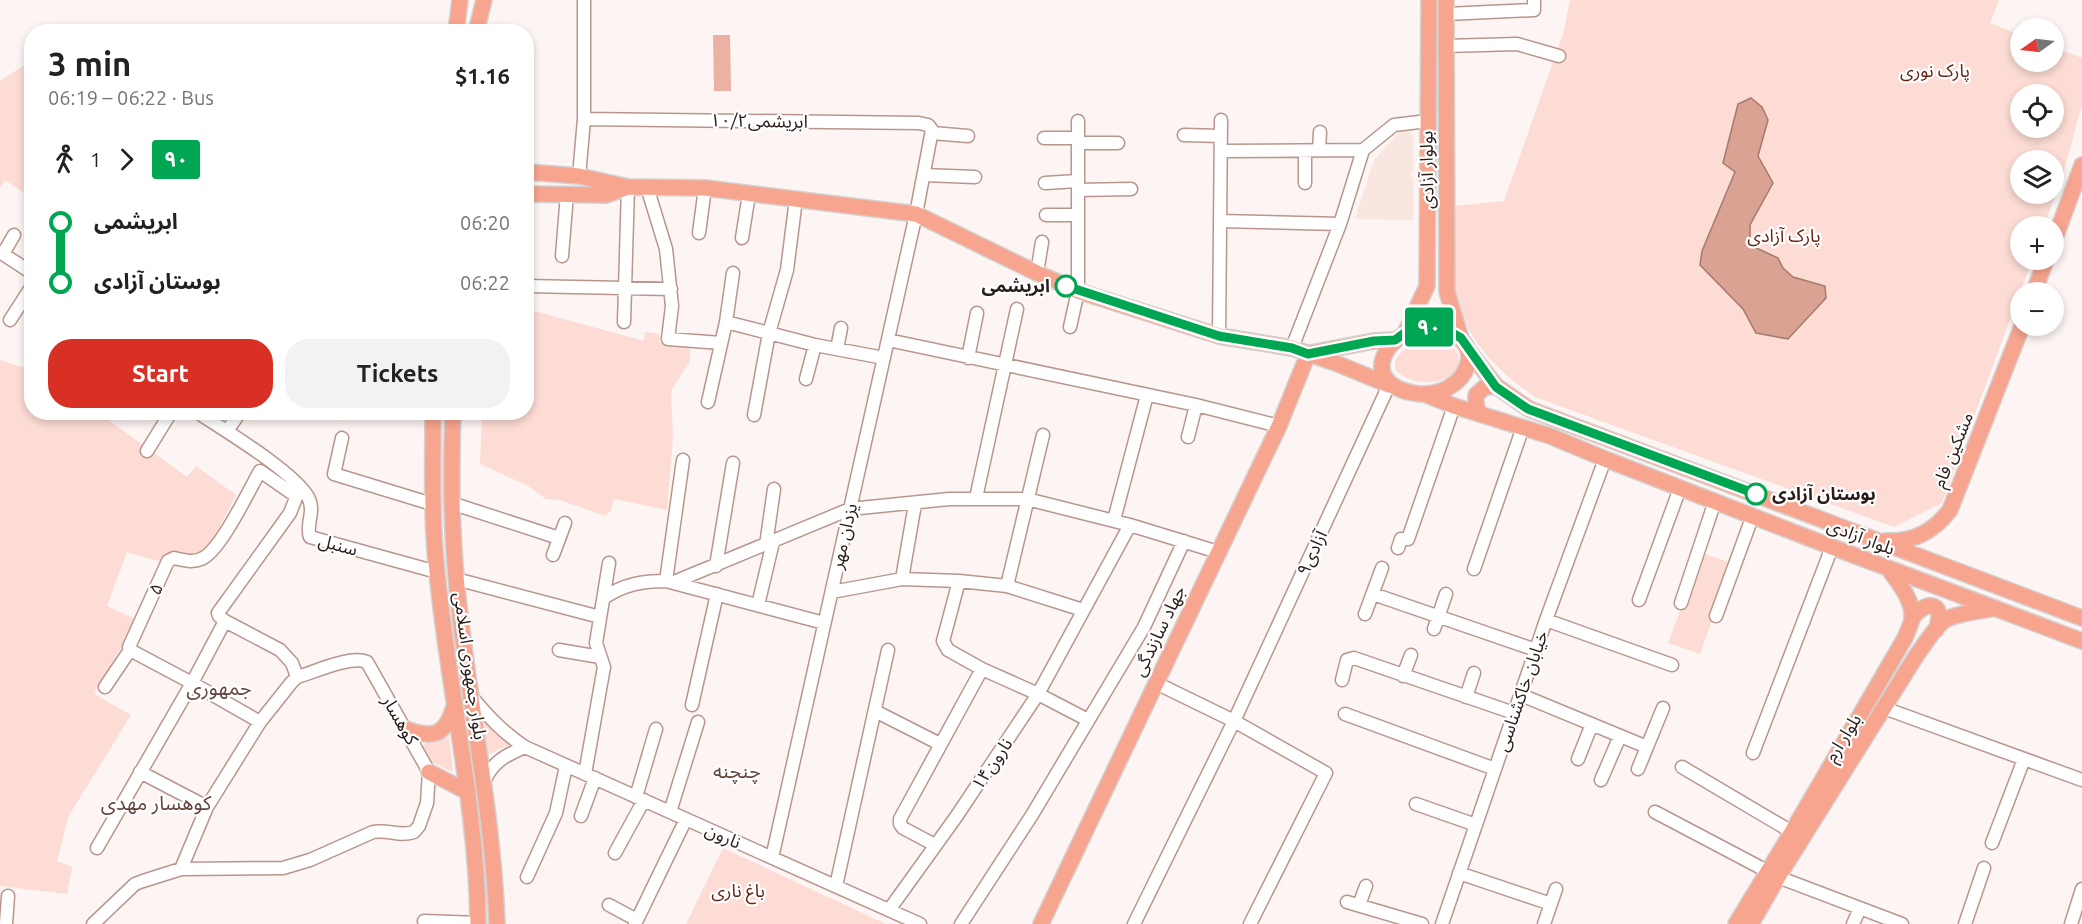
<!DOCTYPE html>
<meta charset="utf-8">
<style>
body{margin:0;font-family:Ubuntu,"Noto Sans Arabic",sans-serif;background:#f2f2f2;color:#222;height:100vh;display:flex;flex-direction:column;font-size:22px;white-space:nowrap}
*{box-sizing:border-box;margin:0}
p{font-size:20px;color:#767676}
.icon{flex:none;width:33px;height:33px;fill:none;stroke:currentColor;stroke-width:2;stroke-linecap:round;stroke-linejoin:round}
.map{position:relative;flex:1;overflow:hidden}
.panel{position:absolute;left:24px;top:24px;width:510px;height:396px;display:flex;flex-direction:column;background:#fff;border-radius:24px;box-shadow:0 3px 9px #0003}
.panel>*{flex:none}
.badge{padding:0 12px;border-radius:4px;font-size:21px;line-height:39px}
.needle{width:39px;rotate:256deg}
.controls{position:absolute;left:2010px;top:18px;display:grid;gap:12px}
.controls a{display:grid;place-items:center;width:54px;height:54px;border-radius:50%;background:#fff;box-shadow:0 3px 9px #0003;font-size:30px}
.map>.badge{position:absolute;translate:-50% -50%;box-shadow:0 0 0 3px #fff}
.legs{display:flex;align-items:center;gap:9px;height:66px;padding:0 24px;font-size:20px}
.legs p{margin-inline-start:auto}
.headline{display:flex;align-items:center;justify-content:space-between;height:102px;padding:0 24px}
h1{font-size:33px;font-weight:700;line-height:45px}
.cta{display:flex;gap:12px;margin-top:auto;padding:12px 24px}
.cta a{flex:1;height:69px;border-radius:24px;background:#d93025;color:#fff;font-size:24px;font-weight:700;line-height:69px;text-align:center}
.cta a+a{background:#f2f2f2;color:#222}
ul{padding:0 24px;list-style:none}
li{display:flex;align-items:center;gap:21px;height:60px;font-size:22px}
li i{display:grid;place-items:center;width:9px;height:100%;margin:0 8px;background:currentColor}
li i::after{content:'';width:15px;height:15px;margin:-8px;border:4px solid;border-radius:50%;background:#fff}
li p{margin-inline-start:auto}
li:first-child i{background:linear-gradient(#0000 50%,currentColor 0)}
li:last-child i{background:linear-gradient(currentColor 50%,#0000 0)}
.map>svg:first-child{display:block}
.built{fill:#f9e6e1}
.green{fill:#fcdcd4;fill-rule:evenodd}
.forest{fill:#ebb2a3}
.water{fill:#daa293;stroke:#a57a6e;stroke-width:1.5}
.lines{fill:none;stroke-linecap:round;stroke-linejoin:round}
.minor-casing{stroke:#b9968d;stroke-width:15}
.major-casing{stroke:#d4d2d1;stroke-width:18}
.minor{stroke:#fff;stroke-width:12}
.major{stroke:#f8a58f;stroke-width:15}
.line-1-casing{stroke:#fff;stroke-width:14}
.line-1{stroke:#00a651;stroke-width:9}
.stop-1-dot{fill:#fff;stroke:#00a651;stroke-width:3}
.labels{text-anchor:middle;stroke-width:4.5;stroke-linejoin:round;paint-order:stroke}
.park-label{font-size:18px;fill:#652311;stroke:#fff}
.street-label{font-size:18px;fill:#2a1c19;stroke:#fff}
.stop-label{font-size:18px;font-weight:bold;fill:#2a1c19;stroke:#fff;text-anchor:end}
.neighbourhood-label{font-size:20px;fill:#62443c;stroke:#fff}
</style>
<div class="map">
<svg width="2082" height="924" viewBox="0 0 2082 924">
<rect width="100%" height="100%" fill="#fcf5f3"/>
<path class="built" d="M1401 130H1408L1413 135V172L1411 173 1414 182 1413 220 1355 219 1374 160Z"/>
<path class="green" d="M1570 0H1999L1990 23 2020 35V62H2054V47L2082 58V104L2064 171 2044 226H2020V260H2032L1942 503 1894 527 1535 397C1495 369 1460 335 1455 284 1453 258 1454 232 1454 206L1504 201 1564 31ZM2020 94H2054V128H2020ZM2020 160H2054V194H2020Z
M23 66 31 73V198L5 180 0 188V81Z
M527 309 644 341 645 332 659 334V342L690 345V361L671 391 673 437 667 510 614 499 611 510 605 516 560 500 546 499 528 486 480 464 482 413 526 412Z
M1434 337C1449 341 1464 352 1458 370 1444 383 1423 386 1405 377 1401 375 1396 372 1395 367 1393 351 1422 338 1434 337Z
M0 360 31 370 32 412 99 413 187 477 196 466 236 495 208 549 196 559 168 564 127 552 107 606 137 620 94 694 131 715 68 817 57 861 72 867 67 894 0 886Z
M443 413H447L486 859 488 924H485L484 859 446 564 441 486Z
M1702 553 1729 562 1711 615 1713 617 1700 654 1668 643Z
M484 718 509 745 487 755Z
M449 737 453 772C438 765 427 764 422 746L430 740Z
M723 848 886 924H686Z"/>
<path class="forest" d="M713 35H730L731 91H714Z"/>
<path class="water" d="M1751 98 1762 107 1768 120 1758 156 1773 183 1750 225V245L1778 258 1783 268 1793 277 1825 286 1826 298 1788 339 1756 333 1743 309 1700 265 1702 251 1735 172 1723 163 1738 104Z"/>
<g class="lines">
<g class="minor-casing">
<path id="minor" d="M1446 14 1534 10V0
M1446 46 1517 44 1559 56
M584 119 919 123 928 125 932 130 916 214 772 858
M932 133 968 136
M1184 135 1221 136
M1044 138H1078
M1078 143H1118
M1319 150 1320 132
M1363 150 1394 125 1428 121
M1221 151 1363 150
M924 175 975 177
M579 176 584 119V0
M1045 183 1078 181
M1305 183V151
M647 187 666 249 672 306 668 339 721 343
M1078 190 1131 189
M1046 215H1078
M1220 221 1340 224
M699 233 705 188
M742 238 749 194
M0 252 32 273
M3 254 14 235
M562 256 567 194
M1037 273 1042 242
M526 286 671 289
M10 320 32 286
M624 322 628 187
M726 322 815 345 884 358
M1070 327 1078 291V121
M1219 336 1221 120
M888 340 1196 405 1279 426
M1292 348 1340 224 1363 150
M837 349 841 328
M968 358 977 313
M806 379 815 345
M708 402 726 322 733 273
M197 412C224 430 293 471 308 497 316 512 305 525 310 537L437 572
M754 415 769 333 787 270 796 199
M227 431 240 412
M1188 437 1196 405
M342 438 334 474 432 504
M147 451 171 412
M976 498 1017 309
M451 503 559 538
M1114 520 1147 395
M766 545 774 489
M1398 548 1401 539H1408L1454 406
M553 555 565 523
M716 566 733 463
M1474 569 1523 427
M456 579 600 617
M902 579 915 504
M666 581 683 460
M959 581 943 641 948 650 982 669 1038 694 1088 720
M674 582 850 509 949 499H1027L1130 525 1218 552
M1007 586 1043 435
M832 592 902 579 959 581 1007 586 1083 610
M1373 594 1536 650
M605 597C625 584 643 581 666 581L824 623
M1639 600 1680 488
M1681 603 1715 501
M758 605 773 542
M1365 614 1382 568
M1716 616 1753 515
M1546 620 1672 665
M1434 629 1446 594
M559 650 600 657
M1403 676 1411 655
M297 677 292 663 280 650 225 621 219 616 218 613 290 513 299 490
M1342 680 1347 660 1354 658 1514 713
M1156 683 1234 721 1326 773 1250 924
M105 687 130 650
M1521 695 1647 747
M471 696C487 715 503 733 525 747L920 924
M1466 697 1474 673
M692 705 717 594
M1884 708 2082 780
M875 711 940 744
M1345 714 1495 769
M260 722 192 683 130 650 129 647 168 561 174 558C183 560 192 563 201 559 220 552 249 490 260 471L296 496
M1753 753 1832 547
M1578 759 1592 724
M1682 767 1792 832
M1638 769 1663 708
M140 772 207 807
M585 774 604 667 596 643 609 563
M1601 780 1620 736
M484 782C492 762 506 755 525 747
M636 797 656 729
M1416 804 1476 825
M670 812 698 722
M1655 812 1767 871
M581 816 595 778
M1992 843 2024 759
M935 845 903 828 900 824V819L982 669
M97 848 192 683 225 621
M615 853 644 800
M1459 873 1551 904
M527 877 556 813 566 766
M1778 877 1902 924
M836 886 888 650
M1347 902 1422 924
M609 905 637 920
M1359 905 1366 886
M889 910 956 817 1038 694 1130 525
M424 921 478 923
M6 924 8 896
M93 924 135 884 143 881 181 869 283 868 310 860 373 832C387 829 400 837 414 832L419 826 427 803 429 772 367 662C350 655 315 672 297 677L291 683 260 722 207 807 181 869
M635 924 686 819
M961 924 1032 815 1144 627 1184 541
M1134 924 1234 721 1389 385
M1442 924 1546 620 1605 459
M1544 924 1556 889
M1853 924 1860 908
M1965 924 1984 868
M2071 924 2082 889"/>
</g>
<g class="major-casing">
<path id="major" d="M1446 0 1447 292 1461 338
M456 32 460 0
M476 32 484 0
M526 172 579 176 628 187 705 188 916 214 1037 273 1078 291 1219 336 1292 348 1338 364 1389 385
M526 194 606 195 628 187
M2054 241 2082 165
M2034 292 2046 260
M1427 327C1499 333 1467 403 1413 393 1359 383 1383 332 1427 327Z
M1406 331 1427 286 1429 0
M1468 350 1496 386 1529 409 2082 618
M1311 353 1374 341 1395 340
M1424 394 1454 406 1550 436 1605 459 1832 547 2082 641
M433 412C433 466 431 519 437 572 448 690 477 805 478 924
M453 412C451 467 451 522 456 576 466 693 493 807 497 924
M1479 413 1476 405V395L1485 387 1496 386
M1886 541C1914 542 1933 532 1950 510L2022 326
M1913 617C1929 597 1946 605 1936 630
M406 729C433 739 445 736 454 707
M429 772 468 792
M1041 924 1279 426 1308 354
M1736 924 1792 832 1905 638C1907 632 1913 622 1912 615 1912 598 1897 581 1888 568
M1751 924 1778 877 1918 653C1926 643 1934 628 1945 620 1956 613 1982 611 1995 608"/>
</g>
<use href="#minor" class="minor"/>
<use href="#major" class="major"/>
</g>
<g class="lines">
<g class="line-1-casing">
<path id="line-1" d="M1066 286 1219 336 1292 348 1308 354 1374 341 1395 340 1406 332 1419 328 1447 330 1461 338 1496 387 1528 409 1756 494"/>
</g>
<use href="#line-1" class="line-1"/>
</g>
<g class="stop-1-dot">
<circle cx="1066" cy="286" r="10"/>
<circle cx="1756" cy="494" r="10"/>
</g>
<g class="labels">
<g class="park-label">
<text x="1935" y="77">پارک نوری</text>
<text x="1784" y="242">پارک آزادی</text>
<text x="738" y="897">باغ ناری</text>
</g>
<g class="street-label">
<text transform="translate(759 121) rotate(1)" y="6">۱۰/۲ابریشمی</text>
<text transform="translate(1427 170) rotate(-91)" y="6">بولوار آزادی</text>
<text transform="translate(1953 450) rotate(-68)" y="6">مشکین فام</text>
<text transform="translate(844 536) rotate(-77)" y="6">یزدان مهر</text>
<text transform="translate(1861 537) rotate(21)" y="6">بلوار آزادی</text>
<text transform="translate(338 545) rotate(15)" y="6">سنبل</text>
<text transform="translate(1312 553) rotate(-65)" y="6">آزادی۹</text>
<text transform="translate(156 589) rotate(-65)" y="6">۵</text>
<text transform="translate(1159 631) rotate(-64)" y="6">جهاد سازندگی</text>
<text transform="translate(470 666) rotate(82)" y="6">بلوار جمهوری اسلامی</text>
<text transform="translate(1522 691) rotate(-71)" y="6">خیابان خاکشناسی</text>
<text transform="translate(400 720) rotate(60)" y="6">کوهسار</text>
<text transform="translate(1843 738) rotate(-58)" y="6">بلوار ارم</text>
<text transform="translate(992 764) rotate(-56)" y="6">نارون۱۴</text>
<text transform="translate(723 836) rotate(24)" y="6">نارون</text>
</g>
<g class="stop-label">
<text x="1050" y="292">ابریشمی</text>
<text x="1772" y="500" text-anchor="start">بوستان آزادی</text>
</g>
<g class="neighbourhood-label">
<text x="219" y="695">جمهوری</text>
<text x="737" y="778">چنچنه</text>
<text x="156" y="810">کوهسار مهدی</text>
</g>
</g>
</svg>
<div class="controls">
<a><svg class="needle" viewBox="-14 -14 28 28"><path d="M0-13l5 13h-10z" fill="#e53935"/><path d="M0 13l5-13h-10z" fill="#767676"/></svg></a>
<a><svg class="icon" aria-label="locate" viewBox="0 0 24 24"><circle cx="12" cy="12" r="6"/><path d="M12 2v4M12 18v4M2 12h4M18 12h4"/></svg></a>
<a><svg class="icon" aria-label="layers" viewBox="0 0 24 24"><path d="M12 4l9 5-9 5-9-5zM3 14l9 5 9-5"/></svg></a>
<a>+</a>
<a>−</a>
</div>
<b class="badge" style="left:1429px;top:327px;background:#00a651;color:#fff">۹۰</b>
<section class="panel">
<div class="headline"><div><h1>3 min</h1><p>06:19 – 06:22 · Bus</p></div><b>$1.16</b></div>
<div class="legs"><svg class="icon" aria-label="walk" viewBox="0 0 24 24"><circle cx="13" cy="4" r="2"/><path d="M13 8l-2 6 4 7M11 14l-3 7M7 12l3-4h3l4 4"/></svg>1<svg class="icon" aria-label="forward" viewBox="0 0 24 24"><path d="M9 5l7 7-7 7"/></svg><b class="badge" style="background:#00a651;color:#fff">۹۰</b></div>
<ul>
<li><i style="color:#00a651"></i><b>ابریشمی</b><p>06:20</p></li>
<li><i style="color:#00a651"></i><b>بوستان آزادی</b><p>06:22</p></li>
</ul>
<div class="cta"><a>Start</a><a>Tickets</a></div>
</section>
</div>
